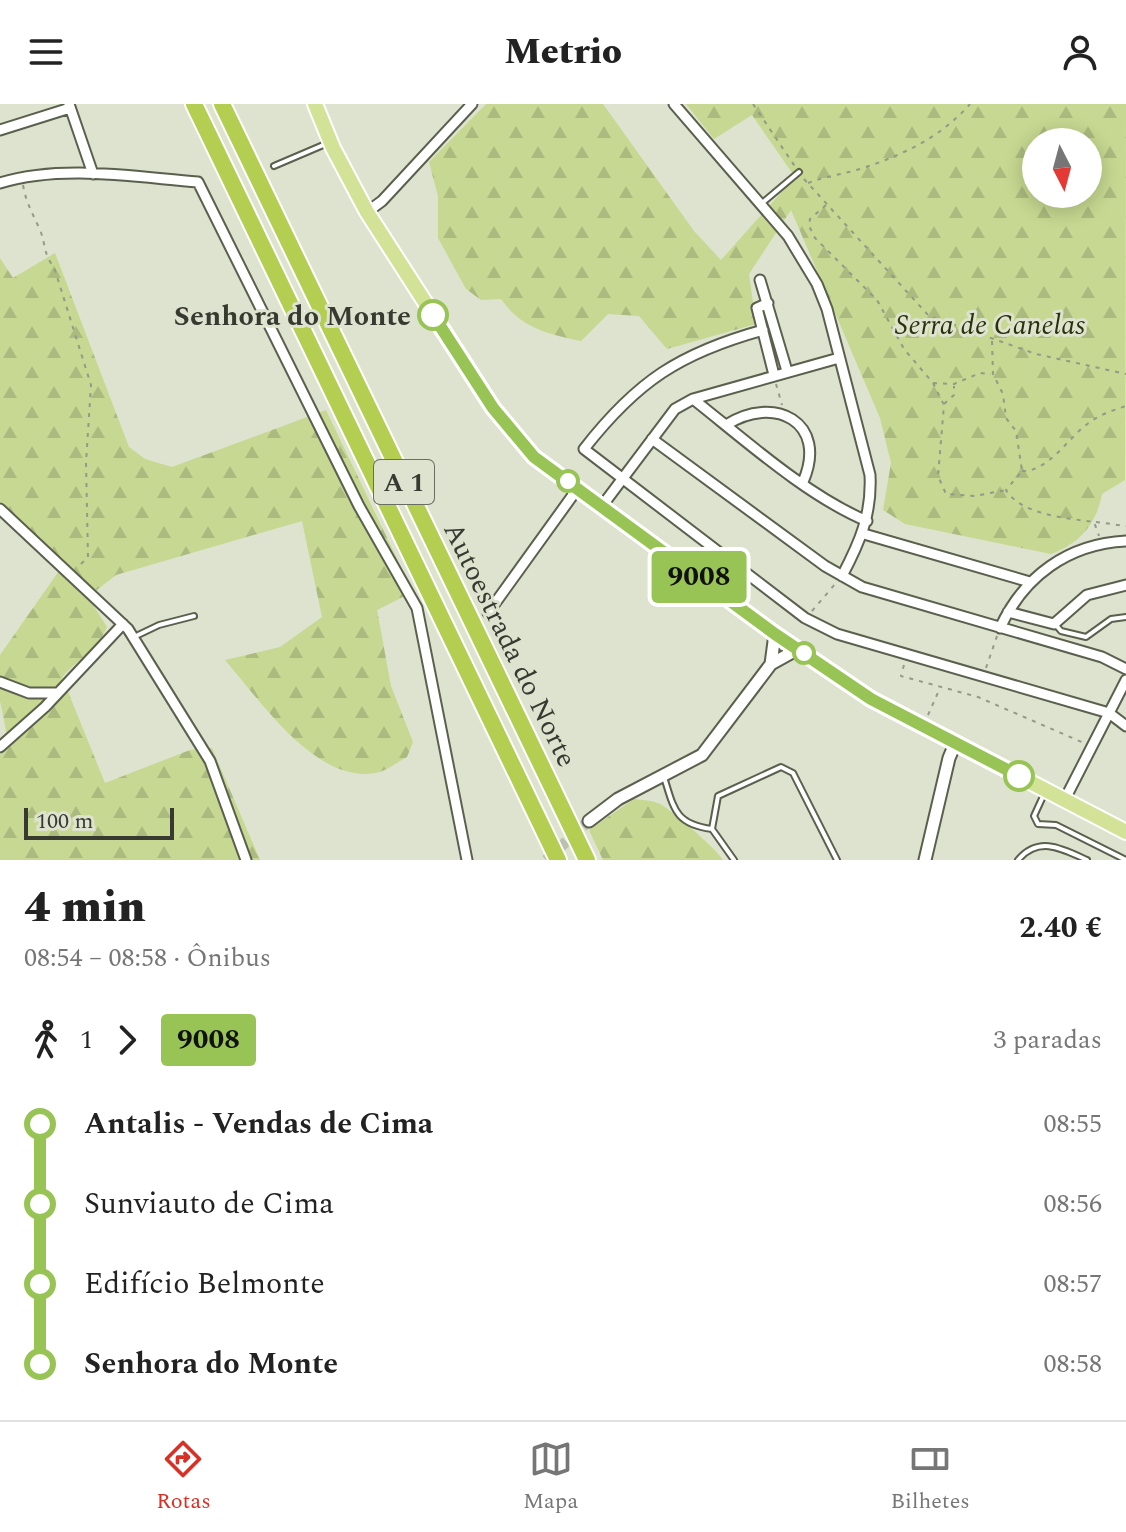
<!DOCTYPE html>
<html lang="pt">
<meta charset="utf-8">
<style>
body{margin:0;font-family:Spectral,serif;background:#f6f6f6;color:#222;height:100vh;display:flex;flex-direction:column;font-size:30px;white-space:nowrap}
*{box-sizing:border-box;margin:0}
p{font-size:26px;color:#767676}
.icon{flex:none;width:44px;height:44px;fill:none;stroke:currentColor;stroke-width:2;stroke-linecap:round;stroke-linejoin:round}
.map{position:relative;height:756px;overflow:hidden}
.sheet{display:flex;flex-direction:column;background:#fff;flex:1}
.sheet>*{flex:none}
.badge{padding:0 16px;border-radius:6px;font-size:28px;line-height:52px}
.needle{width:52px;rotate:174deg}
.controls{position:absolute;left:1022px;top:24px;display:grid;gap:16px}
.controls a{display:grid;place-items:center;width:80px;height:80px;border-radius:50%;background:#fff;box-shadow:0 4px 20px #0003;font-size:40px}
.scale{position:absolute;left:24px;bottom:20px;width:150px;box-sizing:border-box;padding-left:8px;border:4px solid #383a32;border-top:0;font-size:22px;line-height:28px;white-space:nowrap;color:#383a32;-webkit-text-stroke:6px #dde3ce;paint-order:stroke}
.map>.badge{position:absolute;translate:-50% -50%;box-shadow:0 0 0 4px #fff}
.legs{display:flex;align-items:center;gap:12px;height:88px;padding:0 24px;font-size:26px}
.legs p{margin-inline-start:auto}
.summary{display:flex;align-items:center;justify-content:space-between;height:136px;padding:0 24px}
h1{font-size:44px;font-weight:800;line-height:60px}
ul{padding:0 24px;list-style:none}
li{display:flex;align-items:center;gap:28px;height:80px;font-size:30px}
li i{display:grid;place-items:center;width:12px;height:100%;margin:0 10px;background:currentColor}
li i::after{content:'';width:20px;height:20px;margin:-10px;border:6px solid;border-radius:50%;background:#fff}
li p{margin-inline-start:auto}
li:first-child i{background:linear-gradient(#0000 50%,currentColor 0)}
li:last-child i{background:linear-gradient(currentColor 50%,#0000 0)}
header{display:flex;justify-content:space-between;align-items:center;height:104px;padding:0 24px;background:#fff;font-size:36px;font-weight:800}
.tab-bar{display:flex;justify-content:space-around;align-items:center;height:112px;border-top:2px solid #e0e0e0;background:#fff;font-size:22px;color:#767676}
.tab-bar a{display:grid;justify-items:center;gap:4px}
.tab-bar .current{color:#d93025}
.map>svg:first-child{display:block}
.forest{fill:url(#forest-firs);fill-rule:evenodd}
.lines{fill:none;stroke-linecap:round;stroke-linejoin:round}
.tertiary-tunnel{stroke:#bcc1af;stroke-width:11;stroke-dasharray:11 5.5;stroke-linecap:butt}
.service-casing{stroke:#5b604e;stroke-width:8}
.minor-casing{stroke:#5b604e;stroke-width:13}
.tertiary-casing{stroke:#5b604e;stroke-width:15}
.primary-casing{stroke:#fff;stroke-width:18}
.motorway-casing{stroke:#fff;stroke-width:20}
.path{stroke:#949989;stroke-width:2;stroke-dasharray:4 6;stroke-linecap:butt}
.service{stroke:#fff;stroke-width:4}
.minor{stroke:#fff;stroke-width:9}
.tertiary{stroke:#fff;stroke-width:11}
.primary{stroke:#d2e297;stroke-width:14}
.motorway{stroke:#b4ce51;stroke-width:16}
.line-1-casing{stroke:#fff;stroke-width:18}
.line-1{stroke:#98c455;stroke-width:12}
.stop-1-dot{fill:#fff;stroke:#98c455;stroke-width:4}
.labels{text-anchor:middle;stroke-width:6;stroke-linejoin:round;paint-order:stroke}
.shield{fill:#dde3ce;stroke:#6a6d61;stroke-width:2}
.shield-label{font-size:26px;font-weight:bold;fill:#383a32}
.stop-label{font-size:28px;font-weight:bold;fill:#383a32;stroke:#dde3ce;text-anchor:end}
.park-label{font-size:28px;font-style:italic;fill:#2a320b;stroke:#dde3ce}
.street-label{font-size:28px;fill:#383a32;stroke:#dde3ce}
</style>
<header><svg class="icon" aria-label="menu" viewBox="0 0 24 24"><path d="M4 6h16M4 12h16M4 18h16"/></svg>Metrio<svg class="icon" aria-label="person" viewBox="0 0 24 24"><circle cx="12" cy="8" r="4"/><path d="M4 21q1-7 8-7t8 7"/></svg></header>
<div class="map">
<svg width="1126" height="756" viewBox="0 0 1126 756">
<defs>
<pattern id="forest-firs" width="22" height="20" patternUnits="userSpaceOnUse" patternTransform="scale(2)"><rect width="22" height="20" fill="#c6d891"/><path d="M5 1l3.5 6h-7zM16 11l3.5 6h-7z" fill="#abba7e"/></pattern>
</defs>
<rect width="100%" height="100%" fill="#dde3ce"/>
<path class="forest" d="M486 0H603L694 127 721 156 795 73 752 11 714 35 686 0H1126L1125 376 1102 390C1096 421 1080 439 1051 450L905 420 883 406 891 359 880 314 791 106 749 170 756 220 667 245 639 212 608 210 581 237C548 230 521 224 501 195L481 196 466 185 438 134V92L429 58ZM1036 38H1088V90H1036Z
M55 149 129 343 145 355 172 363 326 306 411 484 403 493 377 506 391 582 413 638 407 653C399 657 389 665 380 668 318 684 260 596 225 556L280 543 322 513 302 417 116 471 88 493 107 523C96 548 80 553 62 573L105 679 190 646 212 644 260 756H0V651L9 641 0 597V551L59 467 42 436 0 398V154L13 174Z
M634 695C641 696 653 696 660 700 670 705 719 747 723 756H603L589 726Z"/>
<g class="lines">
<path class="tertiary-tunnel" d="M546 756 589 717"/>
<g class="service-casing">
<path id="service" d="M274 62 328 39
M761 100 799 68
M1056 521 1061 527 1086 533 1111 515 1126 513
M136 532 159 521 194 512
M664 673C674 705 675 720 712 725L734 756
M1045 688 1034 712 1038 720 1056 721 1126 756
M712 725 718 692 781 663 793 669 837 756
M1018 756C1039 731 1063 745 1087 756"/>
</g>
<g class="minor-casing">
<path id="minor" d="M69 0 93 70
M674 0 788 132 817 180 827 205 870 371C872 410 860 438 842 472
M0 26 70 4
M0 79C62 60 135 73 198 78L359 402 417 504 467 756
M367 108 382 97 472 0
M760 176 787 267
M768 199 757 204 774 271
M763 226C680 249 637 277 584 345L805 514 837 530 1109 609 1126 622
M693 295C745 336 807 392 867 417
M726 321C774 290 829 318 803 378
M652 335 825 462 862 483 1102 553 1126 565
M602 402 675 305 693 295 839 254
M0 405 128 525 210 657 246 756
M864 430 1030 478
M1008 508 1054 520 1087 491 1126 481
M488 509 578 384
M1000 524C1024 472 1068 440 1126 437
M0 578 29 589H58
M0 643 45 603 123 520
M1065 695 1126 576"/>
</g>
<g class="tertiary-casing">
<path id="tertiary" d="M771 560 775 530
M589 717 618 695 702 651 771 560 798 545
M925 756 949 654 955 640"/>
</g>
<g class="primary-casing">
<path id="primary" d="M315 0 333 44 367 108 493 304 534 353 775 530 871 595 1126 728"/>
</g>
<g class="motorway-casing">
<path id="motorway" d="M194 0 558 756
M222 0 587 756"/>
</g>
<path class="path" d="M753 0 796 64
M804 75 929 212 1036 250 1126 270
M808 79C826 72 845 70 863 64 905 50 941 33 970 0
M23 81C26 99 33 110 40 126 46 140 43 150 54 163L91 281 86 359 88 453 77 464
M826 101 810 115 809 122 815 134 877 196 904 245 933 279 944 301 938 372 946 390 975 392 1006 386
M992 237 993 270 1003 290 1006 314 1016 327 1022 367 1006 386C1021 411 1067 414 1094 418L1099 432
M933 279 954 280 980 269 991 270
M776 280 782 301
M944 300 954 291V282
M1022 367C1049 368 1069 332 1090 318 1101 310 1114 306 1126 302
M1096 418 1126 422
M812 507 836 479
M904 561 901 572 978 593 1084 639
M986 564 997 532
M928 611 940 584"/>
<use href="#service" class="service"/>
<use href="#minor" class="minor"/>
<use href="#tertiary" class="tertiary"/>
<use href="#primary" class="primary"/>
<use href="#motorway" class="motorway"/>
</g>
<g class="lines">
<g class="line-1-casing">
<path id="line-1" d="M433 211 493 304 534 353 775 530 871 595 1019 672"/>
</g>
<use href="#line-1" class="line-1"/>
</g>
<g class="stop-1-dot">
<circle cx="433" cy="211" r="14"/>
<circle cx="568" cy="377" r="10"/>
<circle cx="804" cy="549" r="10"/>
<circle cx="1019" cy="672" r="14"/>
</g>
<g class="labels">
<rect class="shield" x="374" y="356" width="60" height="44" rx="6"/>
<g class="shield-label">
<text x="404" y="387">A 1</text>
</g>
<g class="stop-label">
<text x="411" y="221">Senhora do Monte</text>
</g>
<g class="park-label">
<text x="990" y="230">Serra de Canelas</text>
</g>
<g class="street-label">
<text transform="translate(511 540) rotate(64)" y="10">Autoestrada do Norte</text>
</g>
</g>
</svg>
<div class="controls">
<a><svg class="needle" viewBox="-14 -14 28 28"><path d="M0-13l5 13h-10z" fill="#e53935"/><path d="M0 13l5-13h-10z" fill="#767676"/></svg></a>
</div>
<div class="scale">100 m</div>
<b class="badge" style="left:699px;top:473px;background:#98c455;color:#111">9008</b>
</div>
<section class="sheet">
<div class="summary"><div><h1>4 min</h1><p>08:54 – 08:58 · Ônibus</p></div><b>2.40 €</b></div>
<div class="legs"><svg class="icon" aria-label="walk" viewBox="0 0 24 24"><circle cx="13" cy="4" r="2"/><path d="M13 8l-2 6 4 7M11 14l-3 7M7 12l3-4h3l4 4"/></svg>1<svg class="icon" aria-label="forward" viewBox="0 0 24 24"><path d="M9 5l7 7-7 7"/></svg><b class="badge" style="background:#98c455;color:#111">9008</b><p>3 paradas</p></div>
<ul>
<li><i style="color:#98c455"></i><b>Antalis - Vendas de Cima</b><p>08:55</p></li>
<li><i style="color:#98c455"></i><span>Sunviauto de Cima</span><p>08:56</p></li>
<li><i style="color:#98c455"></i><span>Edifício Belmonte</span><p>08:57</p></li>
<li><i style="color:#98c455"></i><b>Senhora do Monte</b><p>08:58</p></li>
</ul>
</section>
<nav class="tab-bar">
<a class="current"><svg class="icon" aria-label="directions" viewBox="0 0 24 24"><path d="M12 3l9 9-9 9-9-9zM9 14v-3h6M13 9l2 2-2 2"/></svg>Rotas</a>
<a><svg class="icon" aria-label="map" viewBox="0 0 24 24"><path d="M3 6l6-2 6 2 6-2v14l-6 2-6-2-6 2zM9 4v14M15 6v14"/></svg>Mapa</a>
<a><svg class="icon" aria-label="tickets" viewBox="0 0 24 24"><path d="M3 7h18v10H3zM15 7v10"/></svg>Bilhetes</a>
</nav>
